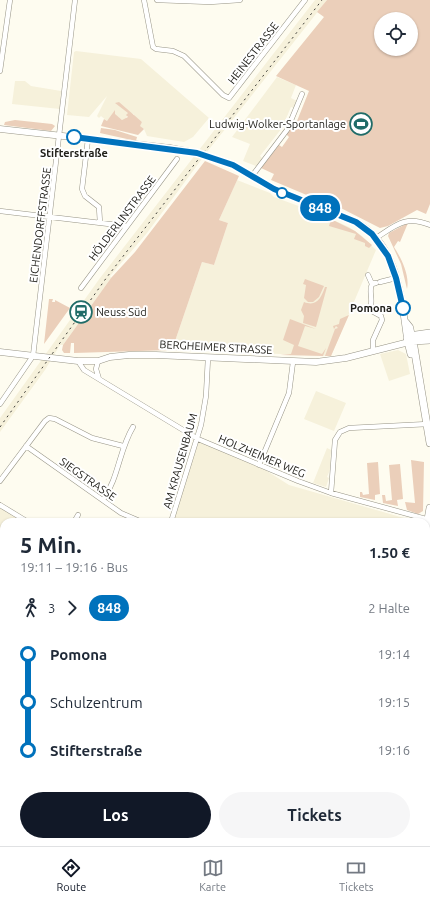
<!DOCTYPE html>
<html lang="de">
<meta charset="utf-8">
<style>
body{margin:0;font-family:Ubuntu,sans-serif;background:#f6f6f7;color:#1f2937;height:100vh;display:flex;flex-direction:column;font-size:15px;white-space:nowrap}
*{box-sizing:border-box;margin:0}
p{font-size:13px;color:#747a83}
.icon{flex:none;width:22px;height:22px;fill:none;stroke:currentColor;stroke-width:2;stroke-linecap:round;stroke-linejoin:round}
.map{position:relative;flex:1;overflow:hidden}
.panel{position:absolute;left:0px;top:518px;width:430px;height:328px;display:flex;flex-direction:column;background:#fff;border-radius:12px 12px 0 0;box-shadow:0 1px 3px #0004}
.panel>*{flex:none}
.badge{padding:0 8px;border-radius:13px;font-size:14px;line-height:26px}
.buttons{position:absolute;left:374px;top:12px;display:grid;gap:8px}
.buttons a{display:grid;place-items:center;width:44px;height:44px;border-radius:50%;background:#fff;box-shadow:0 1px 3px #0004;font-size:20px}
.map>.badge{position:absolute;translate:-50% -50%;box-shadow:0 0 0 2px #fff}
.legs{display:flex;align-items:center;gap:6px;height:44px;padding:0 20px;font-size:13px}
.legs p{margin-inline-start:auto}
.summary{display:flex;align-items:center;justify-content:space-between;height:68px;padding:0 20px}
h1{font-size:22px;font-weight:700;line-height:30px}
.cta{display:flex;gap:8px;margin-top:auto;padding:8px 20px}
.cta a{flex:1;height:46px;border-radius:24px;background:#111827;color:#fff;font-size:16px;font-weight:700;line-height:46px;text-align:center}
.cta a+a{background:#f6f6f7;color:#1f2937}
ul{padding:0 20px;list-style:none}
li{display:flex;align-items:center;gap:14px;height:48px;font-size:15px}
li i{display:grid;place-items:center;width:6px;height:100%;margin:0 5px;background:currentColor}
li i::after{content:'';width:10px;height:10px;margin:-5px;border:3px solid;border-radius:50%;background:#fff}
li p{margin-inline-start:auto}
li:first-child i{background:linear-gradient(#0000 50%,currentColor 0)}
li:last-child i{background:linear-gradient(currentColor 50%,#0000 0)}
.tab-bar{display:flex;justify-content:space-around;align-items:center;height:56px;border-top:1px solid #e0e1e3;background:#fff;font-size:11px;color:#747a83}
.tab-bar a{display:grid;justify-items:center;gap:2px}
.tab-bar .current{color:#111827}
.map>svg:first-child{display:block}
.built{fill:#f6f1db}
.green{fill:#ebcfba;fill-rule:evenodd}
.lines{fill:none;stroke-linecap:round;stroke-linejoin:round}
.minor-casing{stroke:#979486;stroke-width:5.5}
.tertiary-casing{stroke:#979486;stroke-width:6}
.secondary-casing{stroke:#979486;stroke-width:7}
.primary-casing{stroke:#979486;stroke-width:8}
.minor{stroke:#fff;stroke-width:4.5}
.tertiary{stroke:#fff;stroke-width:5.5}
.secondary{stroke:#fff;stroke-width:6}
.primary{stroke:#fff;stroke-width:7}
.rail{stroke:#41403a;stroke-width:1;stroke-dasharray:2 4;stroke-linecap:butt}
.line-1-casing{stroke:#fff;stroke-width:9}
.line-1{stroke:#0072bc;stroke-width:6}
.stop-1-dot{fill:#fff;stroke:#0072bc;stroke-width:2}
.labels{text-anchor:middle;stroke-width:4;stroke-linejoin:round;paint-order:stroke}
.street-label{font-size:11px;fill:#22211c;stroke:#fff}
.poi-label{font-size:11px;fill:#22211c;stroke:#fff;text-anchor:end}
.stop-label{font-size:11px;font-weight:bold;fill:#22211c;stroke:#fff}
</style>
<div class="map">
<svg width="430" height="846" viewBox="0 0 430 846">
<rect width="100%" height="100%" fill="#fefcf0"/>
<path class="built" d="M315 0H327L207 152 147 233 110 276 111 278 63 345H60L45 370 0 432V418L100 278Z
M76 51 141 59 209 118 193 137 184 142 147 136 144 129 139 126 142 122 134 116V114L128 113 126 119 122 120 114 114 107 121 101 116 99 118 97 116 107 96 89 117 67 115 74 52Z
M277 77 296 85 291 98 297 101 294 108 291 107 282 128 260 156 263 159 256 166 243 161 250 144 232 137Z
M15 81H25L31 86 61 91 60 109 12 104Z
M237 180 270 193 274 197 315 212 349 227 362 236 376 250 331 356 172 350 202 262 214 265 228 223 219 220Z
M398 350 406 354 410 374 389 381 380 354Z
M316 391 346 403 334 431 304 419Z
M199 440 259 466 289 485 418 522H173Z
M327 448 331 450 330 470 327 477 329 478 326 487 313 483Z
M0 506 24 522H4V562L0 571Z
M430 565V846H394L389 842H426V578Z"/>
<path class="green" d="M327 0H430V204L426 214 417 210 388 226 380 228 329 202 328 204 271 180 274 174 261 168 279 145 282 147 289 137 286 134 293 120 297 121 309 91 276 76 324 17 317 12ZM381 19H411V49H381Z
M119 102 142 122 140 126 144 129 138 135 101 126 104 119 107 121 115 110V114L122 120 128 117 126 115 128 113 115 103Z
M15 120 52 124 55 126 51 131 4 125 5 122Z
M101 128 115 130 137 137 136 141 100 133Z
M205 161 239 176 219 220 228 223 214 265 202 262 172 350 74 353V343H71L70 353H64L62 350 63 345 111 278 135 252Z
M331 219 355 231 372 245 369 248 365 246V243L354 239 356 234 329 226Z
M408 223 400 242 398 241 394 247C401 258 410 275 407 289L401 264 388 236 389 233Z
M305 279 324 286 319 297 313 302H308L304 298 306 285 303 284Z
M325 287H327L316 327 303 323 304 316 301 310 304 302C317 307 321 298 325 287Z
M49 299H53L52 302H55V300L70 308 44 344Z
M349 315 331 356H325L335 329 338 328 336 326 334 329 333 326 339 324 340 319Z
M290 319 316 329 305 326 298 346 322 354 326 348 323 356 280 355 291 354 294 345 283 340Z
M411 460 424 462 423 511 418 514 407 510 405 502 415 503Z
M378 462 380 494 375 495V500L360 497V492H362L363 495 369 494 367 463Z
M400 464 403 499 397 500 398 506 383 503 382 495H385L386 501 392 500 389 465Z
M0 815 4 816V842H68L70 846H0Z"/>
<g class="lines">
<g class="minor-casing">
<path id="minor" d="M144 0 153 47 156 49 173 51 184 56 223 95 229 98 305 0
M157 0 210 2 240 0
M0 71 10 0
M88 139 82 189 85 196 99 207 100 223
M252 176 287 130 302 94
M0 211 126 226
M376 238C396 225 406 215 430 225
M368 275 372 284
M380 282 396 278
M81 288 177 159
M356 308 370 310C374 299 368 292 372 284L376 283
M370 310 381 316 382 320 373 340V351
M78 361 84 370 198 439 298 481 331 493 430 520
M98 361 96 369 99 379
M0 404 33 356 75 0
M26 446 121 513 142 522
M259 465 289 393 293 362
M0 481 45 421 49 418 55 419 92 438 123 446
M331 493 335 440 340 432 349 428 428 424
M103 500C119 477 119 450 133 427
M0 505 28 522
M74 522 78 515
M171 522 201 425 206 396 208 358
M0 639 4 632
M426 681 430 683
M426 703 430 691
M0 769H4
M426 771 430 774"/>
</g>
<g class="tertiary-casing">
<path id="tertiary" d="M0 719 4 726
M72 842 74 846"/>
</g>
<g class="secondary-casing">
<path id="secondary" d="M0 129 170 148 197 153 233 165 274 189 356 222C398 244 401 297 407 338
M0 352 78 361H98L110 357 129 355H156L316 362 346 358 413 341 410 327 406 322
M0 609 4 612"/>
</g>
<g class="primary-casing">
<path id="primary" d="M430 340 413 341 430 443
M411 354 407 338 409 336 430 333
M426 531 430 508
M426 562 430 543
M301 842 305 846
M292 846 294 842"/>
</g>
<use href="#minor" class="minor"/>
<use href="#tertiary" class="tertiary"/>
<use href="#secondary" class="secondary"/>
<use href="#primary" class="primary"/>
<path class="rail" d="M0 427 107 277 322 0
M0 810 4 811
M92 842 105 846"/>
</g>
<g class="lines">
<g class="line-1-casing">
<path id="line-1" d="M74 137 197 153 233 165 274 189 356 222 372 234 388 256 396 278 403 308"/>
</g>
<use href="#line-1" class="line-1"/>
</g>
<defs>
<g id="stadium-ring" transform="scale(1.15)"><circle r="9.5" fill="#fff" stroke="#206c68" stroke-width="1.5"/><path d="M0-5a6.5 5 0 1 0 0 10a6.5 5 0 1 0 0-10ZM-3.5-1.8h7v3.6h-7Z" fill="#206c68"/></g>
<g id="station-ring" transform="scale(1.15)"><circle r="9.5" fill="#fff" stroke="#206c68" stroke-width="1.5"/><path d="M-3-6H3Q5-6 5-4V2Q5 4 3 4L4.5 6H3L1.5 4h-3L-3 6H-4.5L-3 4Q-5 4-5 2V-4Q-5-6-3-6ZM-3.5-4v3h7v-3ZM-3.5 1v1.5H-2V1ZM2 1v1.5H3.5V1Z" fill="#206c68"/></g>
</defs>
<g fill-rule="evenodd">
<use href="#stadium-ring" x="361" y="124"/>
<use href="#station-ring" x="81" y="312"/>
</g>
<g class="stop-1-dot">
<circle cx="74" cy="137" r="7"/>
<circle cx="282" cy="193" r="5"/>
<circle cx="403" cy="308" r="7"/>
</g>
<g class="labels">
<g class="street-label">
<text transform="translate(253 53) rotate(-52)" y="4">HEINESTRASSE</text>
<text transform="translate(122 218) rotate(-53)" y="4">HÖLDERLINSTRASSE</text>
<text transform="translate(40 225) rotate(-83)" y="4">EICHENDORFFSTRASSE</text>
<text transform="translate(216 347) rotate(3)" y="4">BERGHEIMER STRASSE</text>
<text transform="translate(262 456) rotate(23)" y="4">HOLZHEIMER WEG</text>
<text transform="translate(180 461) rotate(-74)" y="4">AM KRAUSENBAUM</text>
<text transform="translate(88 479) rotate(35)" y="4">SIEGSTRASSE</text>
</g>
<g class="poi-label">
<text x="346" y="128">Ludwig-Wolker-Sportanlage</text>
<text x="96" y="316" text-anchor="start">Neuss Süd</text>
</g>
<g class="stop-label">
<text x="74" y="157">Stifterstraße</text>
<text x="392" y="312" text-anchor="end">Pomona</text>
</g>
</g>
</svg>
<div class="buttons">
<a><svg class="icon" aria-label="locate" viewBox="0 0 24 24"><circle cx="12" cy="12" r="6"/><path d="M12 2v4M12 18v4M2 12h4M18 12h4"/></svg></a>
</div>
<b class="badge" style="left:320px;top:208px;background:#0072bc;color:#fff">848</b>
<section class="panel">
<div class="summary"><div><h1>5 Min.</h1><p>19:11 – 19:16 · Bus</p></div><b>1.50 €</b></div>
<div class="legs"><svg class="icon" aria-label="walk" viewBox="0 0 24 24"><circle cx="13" cy="4" r="2"/><path d="M13 8l-2 6 4 7M11 14l-3 7M7 12l3-4h3l4 4"/></svg>3<svg class="icon" aria-label="forward" viewBox="0 0 24 24"><path d="M9 5l7 7-7 7"/></svg><b class="badge" style="background:#0072bc;color:#fff">848</b><p>2 Halte</p></div>
<ul>
<li><i style="color:#0072bc"></i><b>Pomona</b><p>19:14</p></li>
<li><i style="color:#0072bc"></i><span>Schulzentrum</span><p>19:15</p></li>
<li><i style="color:#0072bc"></i><b>Stifterstraße</b><p>19:16</p></li>
</ul>
<div class="cta"><a>Los</a><a>Tickets</a></div>
</section>
</div>
<nav class="tab-bar">
<a class="current"><svg class="icon" aria-label="directions" viewBox="0 0 24 24"><path d="M12 3l9 9-9 9-9-9zM9 14v-3h6M13 9l2 2-2 2"/></svg>Route</a>
<a><svg class="icon" aria-label="map" viewBox="0 0 24 24"><path d="M3 6l6-2 6 2 6-2v14l-6 2-6-2-6 2zM9 4v14M15 6v14"/></svg>Karte</a>
<a><svg class="icon" aria-label="tickets" viewBox="0 0 24 24"><path d="M3 7h18v10H3zM15 7v10"/></svg>Tickets</a>
</nav>
